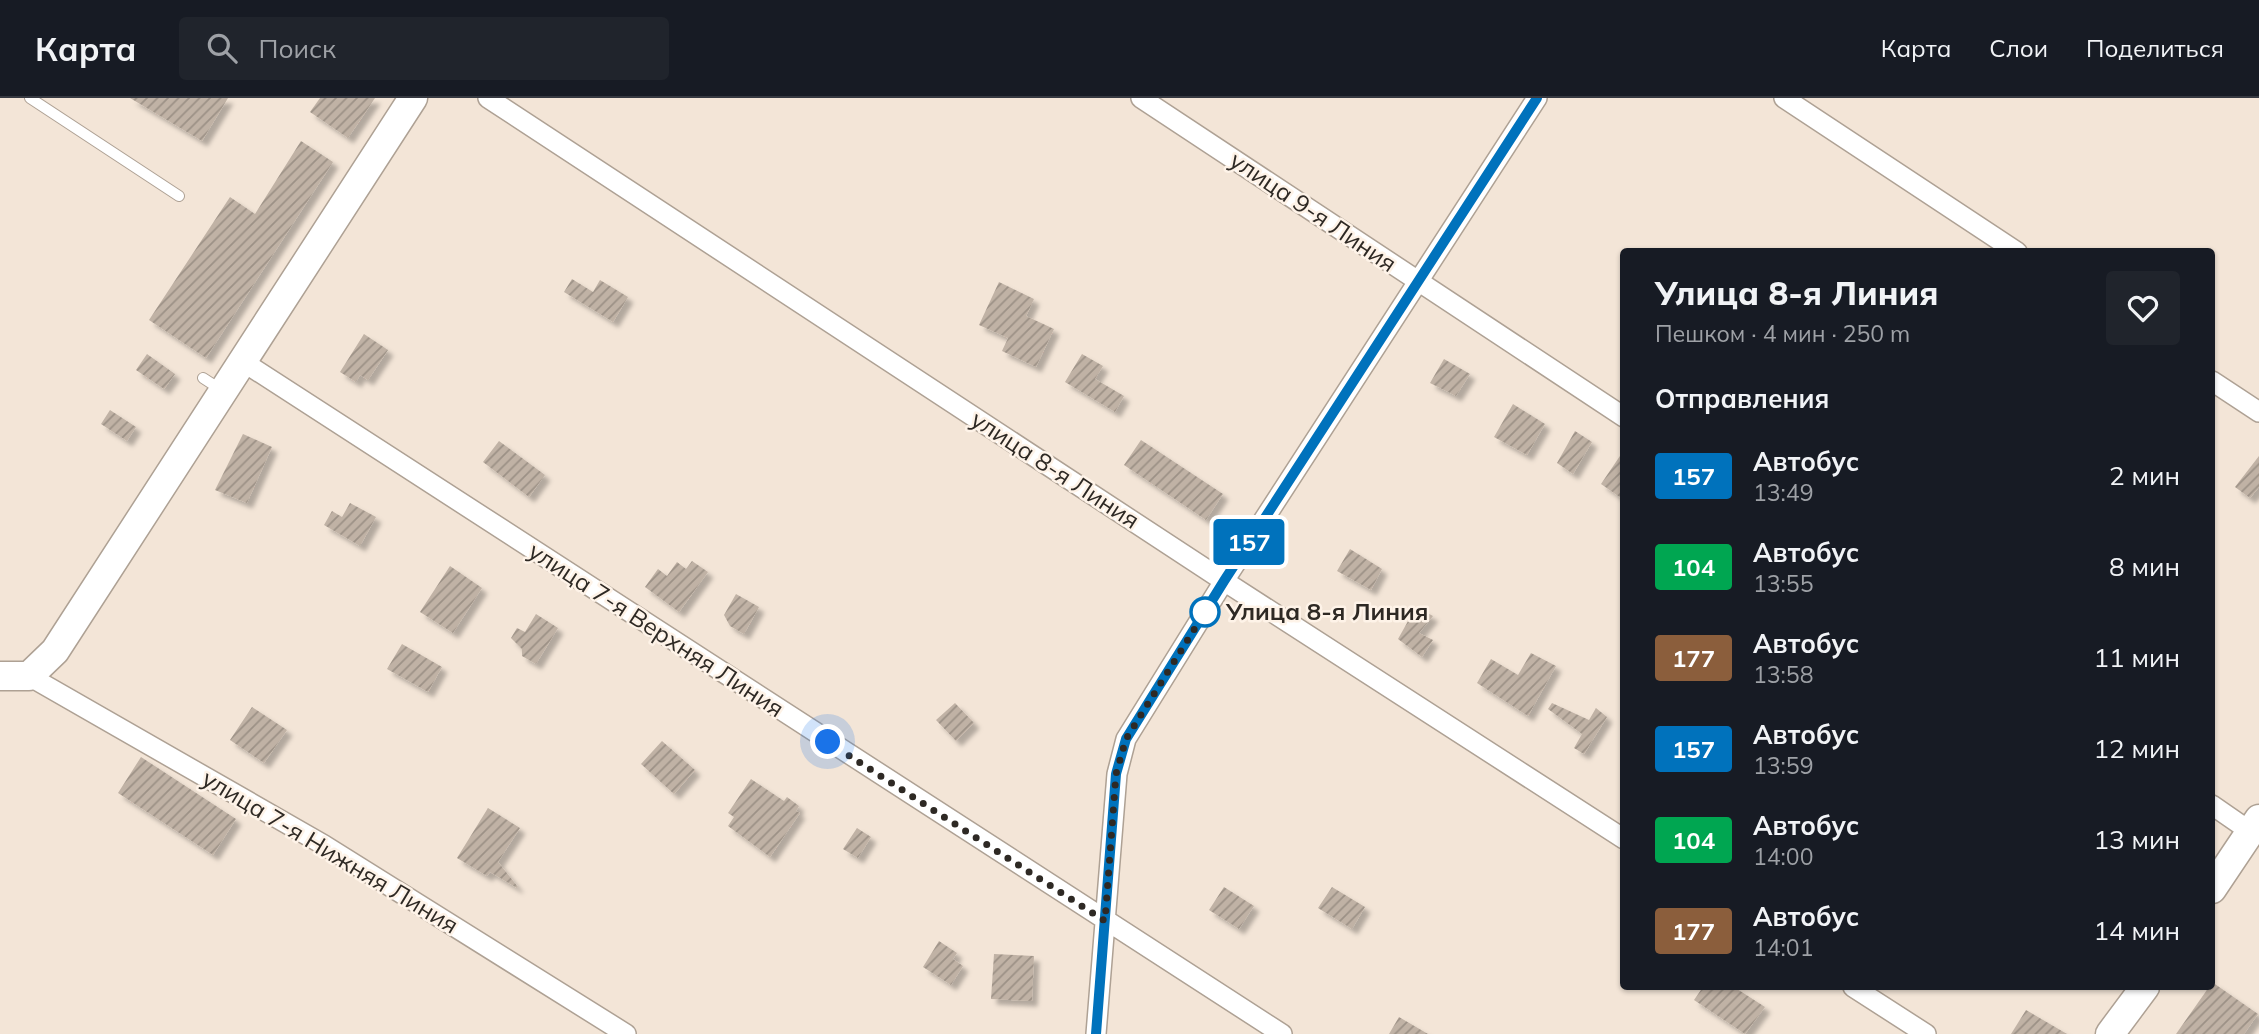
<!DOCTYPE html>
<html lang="ru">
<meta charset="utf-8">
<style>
body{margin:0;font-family:Mulish,sans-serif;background:#20242c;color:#f1f3f6;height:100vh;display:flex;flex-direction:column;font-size:26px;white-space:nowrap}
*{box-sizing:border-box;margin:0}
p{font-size:23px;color:#9ea1a6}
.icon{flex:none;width:38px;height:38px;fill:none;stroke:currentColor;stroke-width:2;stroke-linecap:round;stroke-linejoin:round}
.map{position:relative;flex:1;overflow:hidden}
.panel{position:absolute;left:1620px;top:150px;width:595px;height:742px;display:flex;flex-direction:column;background:#171b24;border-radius:7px;box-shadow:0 2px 5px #0004}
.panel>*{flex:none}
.badge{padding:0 14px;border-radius:5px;font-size:24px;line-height:46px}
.you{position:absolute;width:35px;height:35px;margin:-18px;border:5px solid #fff;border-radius:50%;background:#1a73e8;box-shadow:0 0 0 10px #1a73e833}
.map>.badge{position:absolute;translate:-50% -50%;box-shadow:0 0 0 4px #fff}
h2{padding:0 35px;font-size:26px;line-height:63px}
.round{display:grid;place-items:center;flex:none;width:74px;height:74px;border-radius:7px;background:#20242c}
.overview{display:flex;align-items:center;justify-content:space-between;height:119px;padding:0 35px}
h1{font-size:33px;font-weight:800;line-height:52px}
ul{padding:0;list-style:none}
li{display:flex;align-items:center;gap:21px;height:91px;padding:0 35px}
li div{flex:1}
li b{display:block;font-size:26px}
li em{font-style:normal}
li .badge{min-width:77px;font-weight:700;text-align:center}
header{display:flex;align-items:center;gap:42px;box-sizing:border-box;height:98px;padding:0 35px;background:#171b24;border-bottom:2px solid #363941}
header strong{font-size:33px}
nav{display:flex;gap:38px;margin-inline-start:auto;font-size:24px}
.search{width:490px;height:63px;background:#20242c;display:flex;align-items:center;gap:18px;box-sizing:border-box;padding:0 24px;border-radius:7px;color:#9ea1a6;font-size:26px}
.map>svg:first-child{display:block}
.building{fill:url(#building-hatch);filter:url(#shadow)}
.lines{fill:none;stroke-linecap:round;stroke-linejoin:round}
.lane-casing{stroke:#aea194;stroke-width:12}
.street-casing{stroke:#aea194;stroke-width:22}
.secondary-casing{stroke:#aea194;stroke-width:31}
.lane{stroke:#fff;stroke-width:10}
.street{stroke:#fff;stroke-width:19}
.secondary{stroke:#fff;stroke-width:28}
.line-casing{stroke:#fff;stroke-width:16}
.line{stroke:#0072bc;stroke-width:10}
.walk{stroke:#2e2924;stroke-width:7;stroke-dasharray:0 12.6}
.stop-dot{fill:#fff;stroke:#0072bc;stroke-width:3.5}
.labels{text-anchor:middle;stroke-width:5;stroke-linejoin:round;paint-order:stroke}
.street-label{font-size:24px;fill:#2e2924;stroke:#fef3e8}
.stop-label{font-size:24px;font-weight:bold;fill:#2e2924;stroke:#fef3e8;text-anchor:start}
</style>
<header>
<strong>Карта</strong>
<div class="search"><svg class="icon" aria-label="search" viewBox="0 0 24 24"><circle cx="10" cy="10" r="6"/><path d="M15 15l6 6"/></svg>Поиск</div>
<nav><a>Карта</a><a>Слои</a><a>Поделиться</a></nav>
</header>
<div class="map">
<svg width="2259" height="936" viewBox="0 0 2259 936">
<defs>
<pattern id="building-hatch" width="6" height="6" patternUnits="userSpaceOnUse" patternTransform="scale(1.75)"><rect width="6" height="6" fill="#c0b2a5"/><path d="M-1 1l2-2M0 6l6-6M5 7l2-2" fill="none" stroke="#9c9186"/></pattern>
<filter id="shadow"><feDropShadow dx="5.5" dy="5.5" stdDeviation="2" flood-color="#0004"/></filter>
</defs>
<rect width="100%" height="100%" fill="#f3e5d7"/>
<path class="building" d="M130 0H228L202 43Z
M320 0H375L348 40 310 14Z
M301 43 333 64 206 260 149 222 230 99 255 116Z
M572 181 593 194 600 182 628 199 613 224 564 194Z
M999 184 1034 201 1026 218 1054 231 1036 269 1002 253 1008 240 979 227Z
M364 236 388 252 368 282 360 277 356 284 340 274Z
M147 256 175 276 164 291 136 272Z
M1082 256 1103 268 1095 281 1124 298 1115 314 1065 284Z
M1444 261 1470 276 1456 298 1430 285Z
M1513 306 1545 326 1527 357 1494 339Z
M110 312 136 329 127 343 101 326Z
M1575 333 1592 344 1573 376 1557 365Z
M243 336 272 349 247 405 215 392Z
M1141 342 1223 396 1206 422 1124 367Z
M499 343 545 377 529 399 483 364Z
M1624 352V402L1601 386Z
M2259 358V389L2250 400 2235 389Z
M350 405 376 419 360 448 324 427 332 413 342 419Z
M1350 451 1382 471 1371 492 1337 473Z
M692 463 708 474 679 514 645 489 658 471 667 478 677 464 686 471Z
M450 468 482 490 453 535 420 514Z
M736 496 759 509 744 536 730 528 724 517Z
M1416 509 1433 518 1419 535 1433 542 1422 559 1398 541Z
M536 516 558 530 536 566 522 558V551L511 540 517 530 525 534Z
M402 546 442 569 428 594 387 571Z
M1531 555 1556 568 1528 618 1477 585 1491 561 1518 577Z
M955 605 974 625 956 643 936 622Z
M1552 605 1589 622 1596 610 1607 619 1584 656 1574 650 1582 636 1548 611Z
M252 609 287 632 264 665 230 642Z
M662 643 695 672 674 696 641 666Z
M141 659 236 721 213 757 118 695Z
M751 681 784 703 787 699 799 708 796 713 800 715 770 759 728 728 734 719 728 715Z
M488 710 520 730 498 764 518 789 517 790 490 774 487 778 457 760Z
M857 730 871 739 858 760 843 751Z
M1224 789 1254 808 1239 831 1209 812Z
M1332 789 1365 809 1352 831 1318 810Z
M939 843 957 855 953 861 963 868 951 887 923 869Z
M994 856 1034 858 1032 903 991 901Z
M2212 884 2258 916 2244 936H2176L2209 889H2212Z
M1703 889H1734L1765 909 1745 936 1694 902Z
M2026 912 2067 936H2011Z
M1399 919 1428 936H1389Z"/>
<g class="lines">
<g class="lane-casing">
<path id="lane" d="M30 0 179 98
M203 280 223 293"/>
</g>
<g class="street-casing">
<path id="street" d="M488 0 1224 483 1624 741
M1141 0 1624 319
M1784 0 2017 154
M242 263 1282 936
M2212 283 2259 314
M29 578 324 747 626 936
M2212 707 2251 734
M1853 889 1926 936
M1096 936 1117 676 1126 641 1224 483 1537 0"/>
</g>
<g class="secondary-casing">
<path id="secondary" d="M0 578H29L55 553 413 0
M2212 791 2259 721
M2110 936 2145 889"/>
</g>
<use href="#lane" class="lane"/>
<use href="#street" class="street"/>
<use href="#secondary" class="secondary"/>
</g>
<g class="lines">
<g class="line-casing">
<path id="line" d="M1096 936 1116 676 1126 641 1224 483 1537 0"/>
</g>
<use href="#line" class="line"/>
<path class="walk" d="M828 644 1105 823 1116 676 1126 641 1210 506 1205 514"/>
</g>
<circle class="stop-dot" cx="1205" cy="514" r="14"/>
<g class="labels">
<g class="street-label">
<text transform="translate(1313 114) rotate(34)" y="8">улица 9-я Линия</text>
<text transform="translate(1055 372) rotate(33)" y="8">улица 8-я Линия</text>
<text transform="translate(656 532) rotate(33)" y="8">улица 7-я Верхняя Линия</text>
<text transform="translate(330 754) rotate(31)" y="8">улица 7-я Нижняя Линия</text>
</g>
<g class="stop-label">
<text x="1226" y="522">Улица 8-я Линия</text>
</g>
</g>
</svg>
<div class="you" style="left:828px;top:644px"></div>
<b class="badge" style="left:1249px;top:444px;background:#0072bc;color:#fff">157</b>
<section class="panel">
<div class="overview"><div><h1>Улица 8-я Линия</h1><p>Пешком · 4 мин · 250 m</p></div><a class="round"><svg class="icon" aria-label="heart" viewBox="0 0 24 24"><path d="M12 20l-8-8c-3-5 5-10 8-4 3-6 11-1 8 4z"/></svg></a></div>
<h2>Отправления</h2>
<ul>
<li><span class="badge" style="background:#0072bc;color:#fff">157</span><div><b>Автобус</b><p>13:49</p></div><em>2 мин</em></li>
<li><span class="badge" style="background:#00a651;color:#fff">104</span><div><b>Автобус</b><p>13:55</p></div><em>8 мин</em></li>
<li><span class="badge" style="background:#8b5e3c;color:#fff">177</span><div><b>Автобус</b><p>13:58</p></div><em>11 мин</em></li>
<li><span class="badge" style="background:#0072bc;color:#fff">157</span><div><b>Автобус</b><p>13:59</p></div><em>12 мин</em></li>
<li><span class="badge" style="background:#00a651;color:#fff">104</span><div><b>Автобус</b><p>14:00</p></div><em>13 мин</em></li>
<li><span class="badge" style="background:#8b5e3c;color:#fff">177</span><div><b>Автобус</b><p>14:01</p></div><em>14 мин</em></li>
</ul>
</section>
</div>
